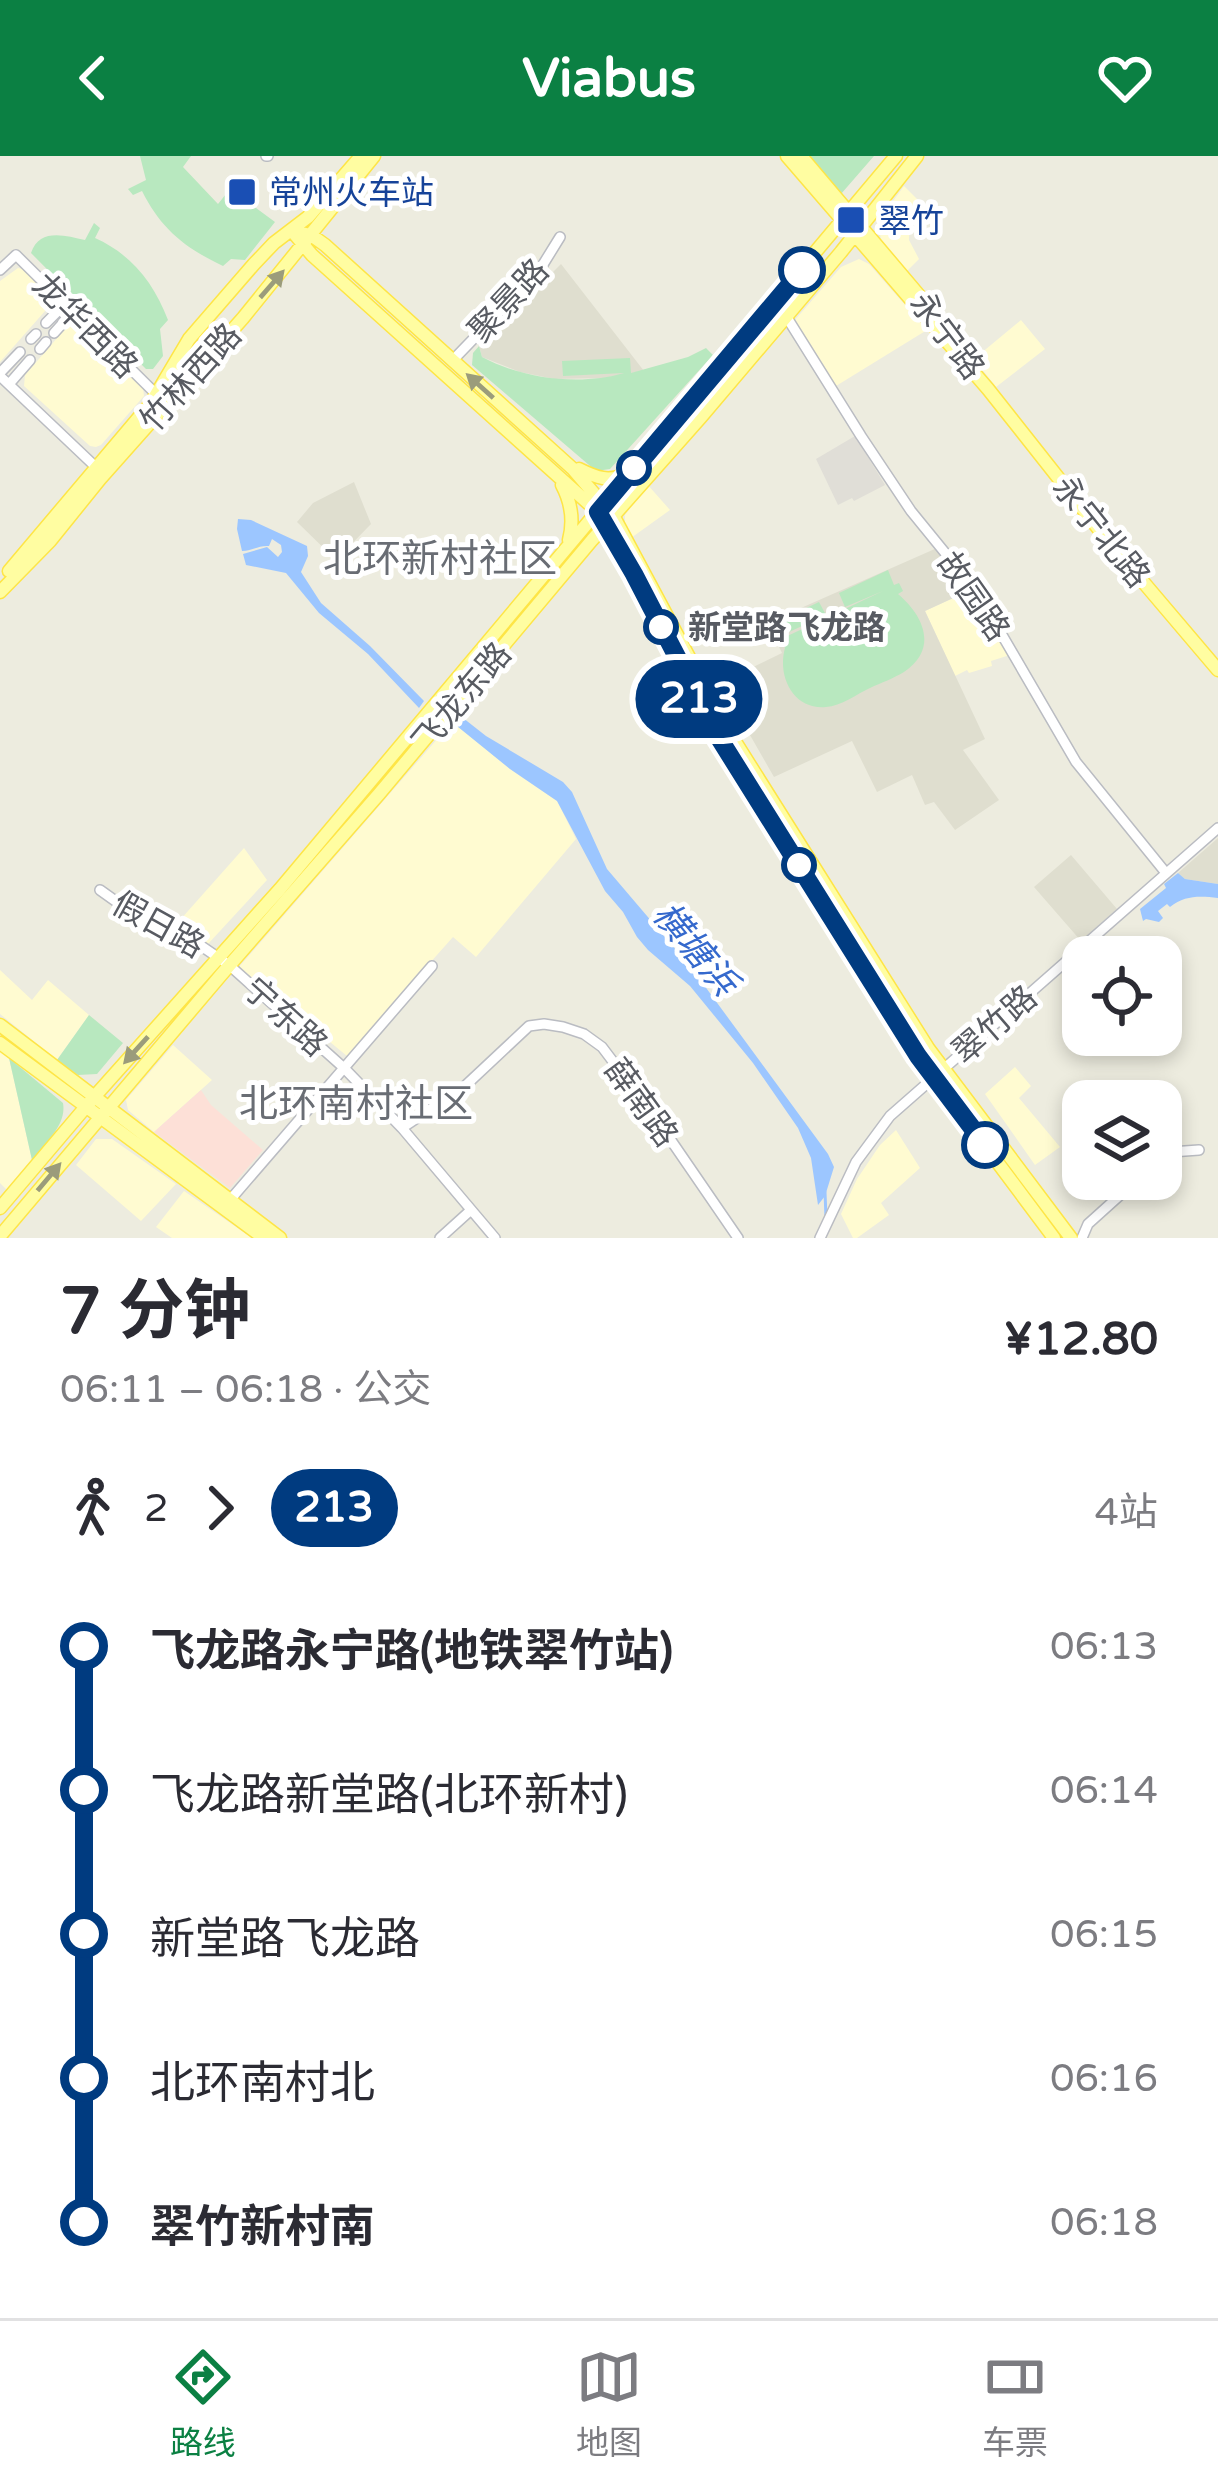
<!DOCTYPE html>
<html lang="zh">
<meta charset="utf-8">
<style>
body{margin:0;font-family:"Varela Round","Noto Sans SC",sans-serif;background:#f7f7f7;color:#2b2b33;height:100vh;display:flex;flex-direction:column;font-size:45px;white-space:nowrap}
*{box-sizing:border-box;margin:0}
p{font-size:39px;color:#7c7c81}
.icon{flex:none;width:66px;height:66px;fill:none;stroke:currentColor;stroke-width:2;stroke-linecap:round;stroke-linejoin:round}
.map{position:relative;height:1082px;overflow:hidden}
.sheet{display:flex;flex-direction:column;background:#fff;flex:1}
.sheet>*{flex:none}
.badge{padding:0 24px;border-radius:39px;font-size:42px;line-height:78px}
.buttons{position:absolute;left:1062px;top:780px;display:grid;gap:24px}
.buttons a{display:grid;place-items:center;width:120px;height:120px;border-radius:24px;background:#fff;box-shadow:0 6px 18px #0003;font-size:60px}
.map>.badge{position:absolute;translate:-50% -50%;box-shadow:0 0 0 6px #fff}
.legs{display:flex;align-items:center;gap:18px;height:132px;padding:0 60px;font-size:39px}
.legs p{margin-inline-start:auto}
.summary{display:flex;align-items:center;justify-content:space-between;height:204px;padding:0 60px}
h1{font-size:66px;font-weight:700;line-height:90px}
ul{padding:0 60px;list-style:none}
li{display:flex;align-items:center;gap:42px;height:144px;font-size:45px}
li i{display:grid;place-items:center;width:18px;height:100%;margin:0 15px;background:currentColor}
li i::after{content:'';width:30px;height:30px;margin:-15px;border:9px solid;border-radius:50%;background:#fff}
li p{margin-inline-start:auto}
li:first-child i{background:linear-gradient(#0000 50%,currentColor 0)}
li:last-child i{background:linear-gradient(currentColor 50%,#0000 0)}
header{display:flex;justify-content:space-between;align-items:center;height:156px;padding:0 60px;background:#0b8043;color:#fff;font-size:54px;font-weight:700}
.tab-bar{display:flex;justify-content:space-around;align-items:center;height:168px;border-top:3px solid #e1e1e2;background:#fff;font-size:33px;color:#7c7c81}
.tab-bar a{display:grid;justify-items:center;gap:6px}
.tab-bar .active{color:#0b8043}
.map>svg:first-child{display:block}
.commercial{fill:#fffbd1}
.industrial{fill:#e0ded7}
.education{fill:#dfdecf}
.medical{fill:#fde0d7}
.green{fill:#b8e8bf}
.water{fill:#9cc6ff}
.lines{fill:none;stroke-linecap:round;stroke-linejoin:round}
.stream{stroke:#9cc6ff;stroke-width:3}
.minor-casing{stroke:#babcc2;stroke-width:12}
.major-casing{stroke:#fee546;stroke-width:15}
.minor{stroke:#fff;stroke-width:9}
.major{stroke:#fffda1;stroke-width:12}
.oneway{fill:#9b9c7b}
.line-1-casing{stroke:#fff;stroke-width:27}
.line-1{stroke:#003b80;stroke-width:18}
.transit-dot{fill:#1a4fb4;stroke:#fff;stroke-width:4.5}
.stop-1-dot{fill:#fff;stroke:#003b80;stroke-width:6}
.labels{text-anchor:middle;stroke-width:10;stroke-linejoin:round;paint-order:stroke}
.transit-label{font-size:33px;fill:#164399;stroke:#fff;text-anchor:start}
.street-label{font-size:33px;fill:#585b62;stroke:#fff}
.stop-label{font-size:33px;font-weight:bold;fill:#585b62;stroke:#fff;text-anchor:start}
.water-label{font-size:36px;font-style:italic;fill:#3569cd;stroke:#fff}
.quarter-label{font-size:39px;fill:#696d74;stroke:#fff}
</style>
<header><svg class="icon" aria-label="back" viewBox="0 0 24 24"><path d="M15 5l-7 7 7 7"/></svg>Viabus<svg class="icon" aria-label="heart" viewBox="0 0 24 24"><path d="M12 20l-8-8c-3-5 5-10 8-4 3-6 11-1 8 4z"/></svg></header>
<div class="map">
<svg width="1218" height="1082" viewBox="0 0 1218 1082">
<rect width="100%" height="100%" fill="#edecdf"/>
<path class="commercial" d="M904 30 928 54 918 64 910 59 909 84 919 103 906 116 882 87 877 67Z
M859 103 869 108 927 174 836 230 794 165 841 111Z
M18 112 23 113 53 142V146L0 206V125Z
M1021 164 1045 193 996 231 974 203Z
M71 166H75L143 232 144 240 101 289 96 291 90 290 24 230 25 219Z
M647 328 670 354 631 382 625 370V359Z
M960 420 1010 499 991 505 992 510 969 517 967 514 955 520 925 455 962 438 955 422Z
M452 566 510 613 557 645 576 683 476 801 453 781 347 900 239 811Z
M244 692 267 724 208 788 196 781 172 773Z
M0 814 32 844 48 824 89 859 57 904 0 858Z
M173 889 212 924 154 976 128 954 126 944Z
M0 895 9 902 32 1004 7 1034 0 1027Z
M1015 911 1031 930 1019 942 1060 991 1035 1009 985 938Z
M896 974 920 1012 881 1047 889 1059 857 1082H853L841 1058 857 1023 880 989Z
M96 983H112L176 1028 141 1065 76 1009Z
M184 1035 252 1082H172L156 1071Z"/>
<path class="industrial" d="M855 280 885 329 854 345 852 342 838 349 816 303Z"/>
<path class="education" d="M561 108 644 215 604 222 554 223 520 216 482 201 479 190Z
M354 326 371 368 336 404 297 366 313 347Z
M937 392 960 420 955 423 962 438 925 455 985 583 963 594 999 644 955 674 934 646 925 649 912 619 877 636 852 585 774 621 723 532 746 520 745 515 782 497 767 467Z
M1218 682V728L1185 723 1178 717Z
M1071 699 1117 753 1081 785 1034 731Z"/>
<path class="medical" d="M201 934 211 949 263 994 230 1032 154 976Z"/>
<path class="green" d="M140 0H191L183 11 218 48 230 33 275 66 245 104 231 103 223 110C185 92 161 73 142 35L133 39 128 33 146 24Z
M806 0H874L841 38Z
M94 67 100 72 95 82C131 98 154 127 168 164L160 173 163 200 153 213H146L31 97C39 72 64 79 85 84Z
M479 190 482 201C523 223 580 230 624 217L563 220 562 205 630 202 631 217 688 201 706 192 713 199 610 313 596 315 472 209 473 197Z
M888 414 894 429 899 427 903 435 898 438C922 458 940 492 904 516 894 522 881 527 870 532 857 538 841 550 826 551 793 554 777 520 785 492L781 483 883 435 845 451 839 437Z
M819 446 826 459 776 482 770 469Z
M89 859 123 887 97 918 78 919 57 904Z
M9 902 63 947C67 969 45 987 32 1004Z"/>
<path class="water" d="M238 363 251 364 307 390 308 400 301 416 321 447 370 490 424 545 419 552 368 498 319 457 286 417 246 409 243 398 267 391 278 401 282 396 281 389 272 383 269 390C259 389 252 395 242 395L237 373Z
M458 558 486 580 563 626 572 636 607 713 693 814 828 998 834 1011 825 1040 818 1049 811 1002 798 972 753 907 690 830 648 794 637 781 623 756 605 735 557 645 510 613 452 566Z
M1178 717 1185 723 1218 728V742C1200 740 1185 739 1170 751L1167 748 1158 755 1163 762 1159 766 1146 763 1143 765 1140 753 1166 732 1164 728Z"/>
<g class="lines">
<path class="stream" d="M825 1036 826 1062"/>
<g class="minor-casing">
<path id="minor" d="M266 0H268
M0 114 16 99 157 239
M786 160 861 280 911 355 977 436 1076 606 1166 717
M46 167 64 149
M54 177 72 157
M31 183 36 178
M40 193 46 186
M452 205 539 115 560 81
M0 217 20 196
M0 220 100 315
M10 227 30 204
M100 734 142 764 194 785 229 809 344 912 402 972 495 1082
M402 972 465 930 529 870 544 868 563 871 584 878 602 891 655 961 738 1082
M1161 1004 1171 996 1199 994
M230 1044 432 810
M440 1082 471 1054
M820 1082 856 1006 890 960 1218 672
M1082 1082 1088 1068 1138 1023"/>
</g>
<g class="major-casing">
<path id="major" d="M787 0 988 233 1105 381 1218 514
M801 0 928 150
M292 75 311 79 325 89 573 313 614 361 729 576 928 892 1071 1082
M292 75 312 99 598 356 634 418 719 582 918 900 1054 1082
M579 313C595 321 611 328 627 316
M562 329C571 346 574 365 569 384
M9 415 151 247 189 183 254 108 274 87 308 61 361 0
M0 436 50 385 100 323 243 162 374 0
M0 869 280 1082
M0 887 264 1082
M0 1052 95 940 280 733 896 0
M0 1080 221 819 379 638 592 384 701 261 841 96 917 0"/>
</g>
<use href="#minor" class="minor"/>
<use href="#major" class="major"/>
</g>
<defs><path id="oneway-solid" d="M-6-.8H1V-3.2L6.5 0L1 3.2V.8H-6Z" transform="scale(3)"/></defs>
<g class="oneway">
<use href="#oneway-solid" transform="translate(272 128) rotate(-49)"/>
<use href="#oneway-solid" transform="translate(480 230) rotate(-138)"/>
<use href="#oneway-solid" transform="translate(136 894) rotate(132)"/>
<use href="#oneway-solid" transform="translate(49 1021) rotate(-50)"/>
</g>
<g class="lines">
<g class="line-1-casing">
<path id="line-1" d="M802 114 598 356 634 418 719 582 918 900 985 989"/>
</g>
<use href="#line-1" class="line-1"/>
</g>
<g class="transit-dot">
<rect x="227" y="21" width="30" height="30" rx="6"/>
<rect x="836" y="49" width="30" height="30" rx="6"/>
</g>
<g class="stop-1-dot">
<circle cx="802" cy="114" r="21"/>
<circle cx="634" cy="312" r="15"/>
<circle cx="661" cy="471" r="15"/>
<circle cx="799" cy="709" r="15"/>
<circle cx="985" cy="989" r="21"/>
</g>
<g class="labels">
<g class="transit-label">
<text x="269" y="48">常州火车站</text>
<text x="878" y="76">翠竹</text>
</g>
<g class="street-label">
<text transform="translate(508 144) rotate(-47)" y="12">聚景路</text>
<text transform="translate(86 169) rotate(45)" y="12">龙华西路</text>
<text transform="translate(948 179) rotate(53)" y="12">永宁路</text>
<text transform="translate(190 221) rotate(-48)" y="12">竹林西路</text>
<text transform="translate(1102 375) rotate(51)" y="12">永宁北路</text>
<text transform="translate(974 440) rotate(55)" y="12">故园路</text>
<text transform="translate(461 541) rotate(-50)" y="12">飞龙东路</text>
<text transform="translate(159 768) rotate(29)" y="12">假日路</text>
<text transform="translate(286 860) rotate(42)" y="12">宁东路</text>
<text transform="translate(994 868) rotate(-41)" y="12">翠竹路</text>
<text transform="translate(642 946) rotate(54)" y="12">薛南路</text>
</g>
<g class="stop-label">
<text x="688" y="483">新堂路飞龙路</text>
</g>
<g class="water-label">
<text transform="translate(696 792) rotate(50)" y="13">横塘浜</text>
</g>
<g class="quarter-label">
<text x="440" y="416">北环新村社区</text>
<text x="356" y="961">北环南村社区</text>
</g>
</g>
</svg>
<div class="buttons">
<a><svg class="icon" aria-label="locate" viewBox="0 0 24 24"><circle cx="12" cy="12" r="6"/><path d="M12 2v4M12 18v4M2 12h4M18 12h4"/></svg></a>
<a><svg class="icon" aria-label="layers" viewBox="0 0 24 24"><path d="M12 4l9 5-9 5-9-5zM3 14l9 5 9-5"/></svg></a>
</div>
<b class="badge" style="left:699px;top:543px;background:#003b80;color:#fff">213</b>
</div>
<section class="sheet">
<div class="summary"><div><h1>7 分钟</h1><p>06:11 – 06:18 · 公交</p></div><b>¥12.80</b></div>
<div class="legs"><svg class="icon" aria-label="walk" viewBox="0 0 24 24"><circle cx="13" cy="4" r="2"/><path d="M13 8l-2 6 4 7M11 14l-3 7M7 12l3-4h3l4 4"/></svg>2<svg class="icon" aria-label="forward" viewBox="0 0 24 24"><path d="M9 5l7 7-7 7"/></svg><b class="badge" style="background:#003b80;color:#fff">213</b><p>4站</p></div>
<ul>
<li><i style="color:#003b80"></i><b>飞龙路永宁路(地铁翠竹站)</b><p>06:13</p></li>
<li><i style="color:#003b80"></i><span>飞龙路新堂路(北环新村)</span><p>06:14</p></li>
<li><i style="color:#003b80"></i><span>新堂路飞龙路</span><p>06:15</p></li>
<li><i style="color:#003b80"></i><span>北环南村北</span><p>06:16</p></li>
<li><i style="color:#003b80"></i><b>翠竹新村南</b><p>06:18</p></li>
</ul>
</section>
<nav class="tab-bar">
<a class="active"><svg class="icon" aria-label="directions" viewBox="0 0 24 24"><path d="M12 3l9 9-9 9-9-9zM9 14v-3h6M13 9l2 2-2 2"/></svg>路线</a>
<a><svg class="icon" aria-label="map" viewBox="0 0 24 24"><path d="M3 6l6-2 6 2 6-2v14l-6 2-6-2-6 2zM9 4v14M15 6v14"/></svg>地图</a>
<a><svg class="icon" aria-label="tickets" viewBox="0 0 24 24"><path d="M3 7h18v10H3zM15 7v10"/></svg>车票</a>
</nav>
